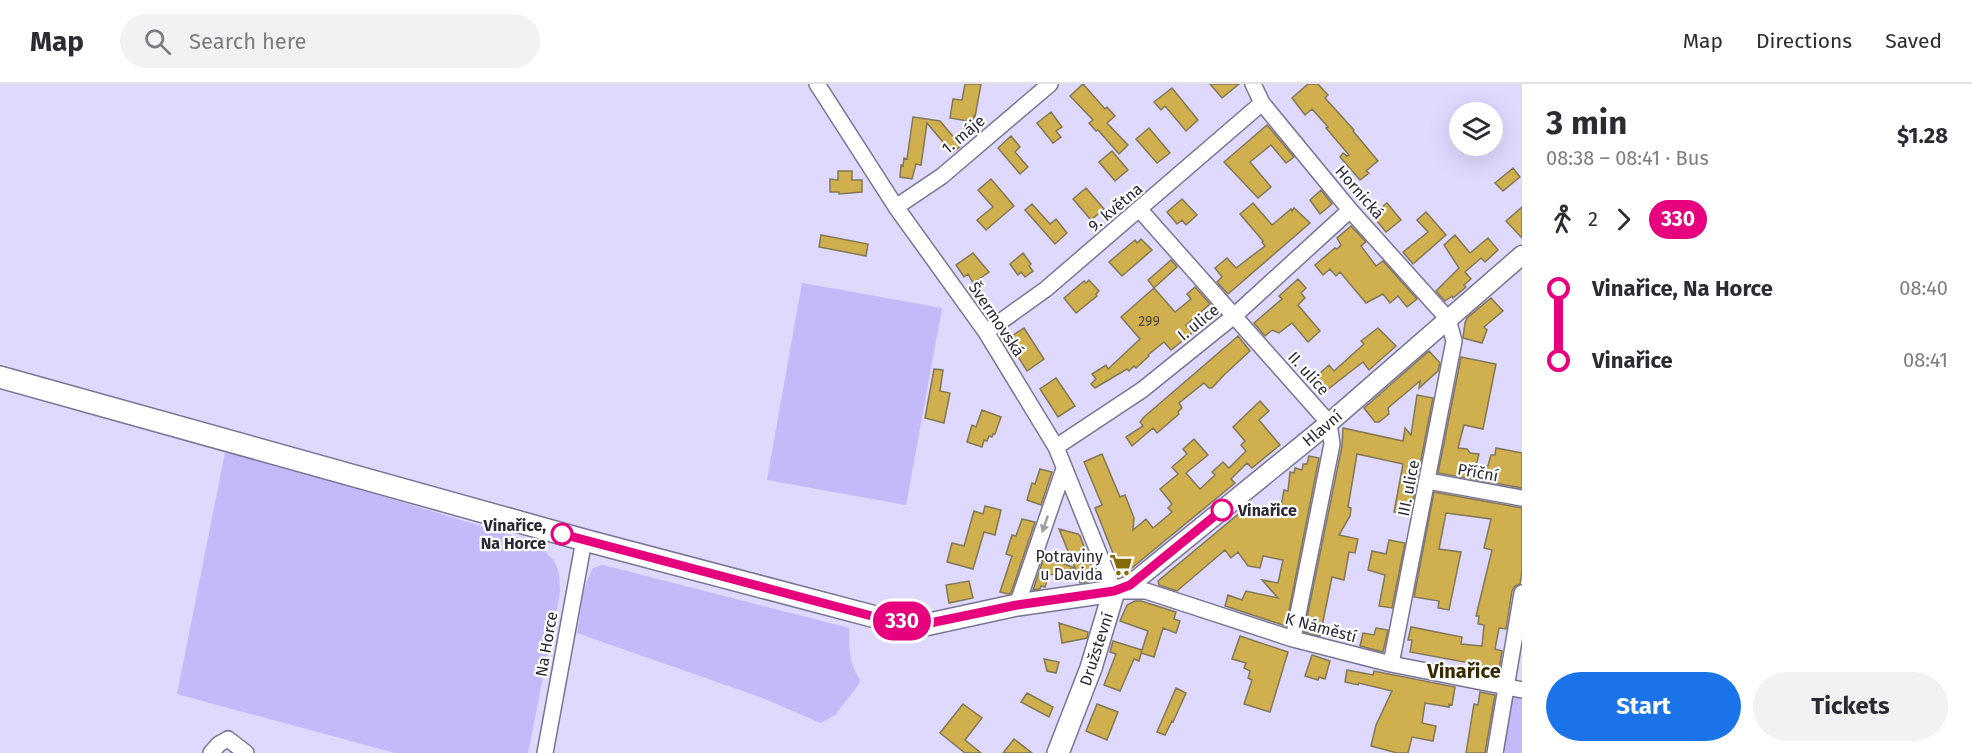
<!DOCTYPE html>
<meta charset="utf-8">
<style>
body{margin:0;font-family:"Fira Sans",sans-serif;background:#f2f2f3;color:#2b2b33;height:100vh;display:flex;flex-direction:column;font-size:22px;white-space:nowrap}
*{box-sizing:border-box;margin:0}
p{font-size:20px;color:#7c7c81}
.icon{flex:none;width:33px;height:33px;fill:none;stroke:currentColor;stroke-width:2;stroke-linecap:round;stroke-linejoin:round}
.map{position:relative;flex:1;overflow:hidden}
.details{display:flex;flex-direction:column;background:#fff;width:450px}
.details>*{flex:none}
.badge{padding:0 12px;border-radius:20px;font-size:21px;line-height:39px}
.controls{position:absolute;left:1449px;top:18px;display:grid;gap:12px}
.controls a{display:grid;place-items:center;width:54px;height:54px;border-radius:50%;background:#fff;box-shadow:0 6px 24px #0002;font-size:30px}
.map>.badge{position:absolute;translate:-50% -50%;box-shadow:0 0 0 3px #fff}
.legs{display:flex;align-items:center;gap:9px;height:66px;padding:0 24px;font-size:20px}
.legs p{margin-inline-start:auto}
.headline{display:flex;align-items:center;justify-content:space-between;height:102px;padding:0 24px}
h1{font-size:33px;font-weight:700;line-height:45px}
.cta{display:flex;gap:12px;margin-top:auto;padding:12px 24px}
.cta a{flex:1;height:69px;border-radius:36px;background:#1a73e8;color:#fff;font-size:24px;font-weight:700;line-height:69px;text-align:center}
.cta a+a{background:#f2f2f3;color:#2b2b33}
ul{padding:0 24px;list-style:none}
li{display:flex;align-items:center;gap:21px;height:72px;font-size:22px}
li i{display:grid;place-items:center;width:9px;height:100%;margin:0 8px;background:currentColor}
li i::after{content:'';width:15px;height:15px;margin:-8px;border:4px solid;border-radius:50%;background:#fff}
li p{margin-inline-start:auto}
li:first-child i{background:linear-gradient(#0000 50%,currentColor 0)}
li:last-child i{background:linear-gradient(currentColor 50%,#0000 0)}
header{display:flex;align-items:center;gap:36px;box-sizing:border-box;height:84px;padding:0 30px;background:#fff;border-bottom:2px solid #e1e1e2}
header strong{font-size:28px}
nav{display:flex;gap:33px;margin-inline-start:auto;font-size:21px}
.search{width:420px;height:54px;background:#f2f2f3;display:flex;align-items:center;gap:15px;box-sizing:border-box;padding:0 21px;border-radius:33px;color:#7c7c81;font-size:22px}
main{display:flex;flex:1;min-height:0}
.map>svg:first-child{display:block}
.green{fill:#c4b9f9}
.building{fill:#cfaf4e;stroke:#827756;stroke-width:1.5}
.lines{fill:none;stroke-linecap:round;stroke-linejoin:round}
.minor-casing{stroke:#797494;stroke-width:18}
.tertiary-casing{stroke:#797494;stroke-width:21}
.secondary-casing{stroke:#797494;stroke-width:24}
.minor{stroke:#fff;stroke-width:15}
.tertiary{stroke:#fff;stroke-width:18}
.secondary{stroke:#fff;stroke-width:21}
.oneway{fill:#9f9ea4}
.line-1-casing{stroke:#fff;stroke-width:14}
.line-1{stroke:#e6007e;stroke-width:9}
.stop-1-dot{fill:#fff;stroke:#e6007e;stroke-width:3}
.labels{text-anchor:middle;stroke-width:4.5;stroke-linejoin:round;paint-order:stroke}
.number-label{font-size:14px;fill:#52493a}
.street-label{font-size:16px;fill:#292734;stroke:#fff}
.stop-label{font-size:16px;font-weight:bold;fill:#292734;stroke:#fff;text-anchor:start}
.poi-label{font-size:16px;fill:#292734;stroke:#fff;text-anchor:end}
.quarter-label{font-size:20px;font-weight:bold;fill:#382b00;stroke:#fff}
</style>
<header>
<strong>Map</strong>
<div class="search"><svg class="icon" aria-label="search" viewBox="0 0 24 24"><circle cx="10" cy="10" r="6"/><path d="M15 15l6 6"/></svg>Search here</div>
<nav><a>Map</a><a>Directions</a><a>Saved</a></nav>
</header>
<main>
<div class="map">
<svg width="1522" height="669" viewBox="0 0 1522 669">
<rect width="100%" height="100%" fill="#ded9fd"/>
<path class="green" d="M802 199 942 224 906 421 767 396Z
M225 369 270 378 536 459C557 480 559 477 560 508L528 669H395L177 610Z
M603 481 849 544C849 563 849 580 860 596L859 600 835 631 821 639 760 613 577 549 584 504 593 484Z
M1513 611 1522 613V669H1503Z"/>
<path class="building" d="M965 0H981L975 33 974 32 973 38 950 34 953 15 962 16Z
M1083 0 1105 25 1107 23 1115 32 1107 39 1128 61 1119 70 1098 46 1096 47 1089 39 1093 36 1070 12Z
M1210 0H1239L1222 14Z
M1308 0H1318L1328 11 1325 14 1354 46 1353 47 1378 77 1366 87 1369 89 1360 96 1340 73 1343 69 1347 72 1349 71 1326 44 1328 43 1312 25 1305 31 1292 14Z
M1172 4 1198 36 1186 47 1165 22 1161 26 1154 18Z
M1051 28 1062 43 1056 47 1061 53 1053 59 1037 39Z
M913 33 940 37 961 62 952 69 927 39 921 81 916 80 912 95 900 93 901 81 903 82 904 74 907 75Z
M1267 41 1294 73 1286 79 1271 61 1250 78 1271 103 1258 114 1224 78Z
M1149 44 1170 69 1157 79 1136 55Z
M1011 52 1020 63 1015 68 1028 83 1020 90 998 64Z
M1112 67 1128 86 1115 97 1099 78Z
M1513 84 1520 93 1503 107 1495 99Z
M838 87H852V96H862V108L839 110V108H830V95L838 96Z
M991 95 1014 122 986 146 977 136 993 123 978 106Z
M1086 104 1104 125 1091 136 1073 115Z
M1321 106 1332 120 1320 130 1310 116Z
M1182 115 1197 131 1186 141 1182 136 1177 140 1167 128Z
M1253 119 1272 141 1291 125 1292 127 1294 124 1310 139 1228 210 1217 198 1222 193 1215 184 1227 174 1236 184 1265 162 1262 158 1263 157 1240 130Z
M1387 119 1401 136 1386 148 1372 131Z
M1032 120 1050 140 1056 135 1067 149 1055 160 1025 126Z
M1522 123V154L1506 137Z
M1426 128 1446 151 1413 180 1403 168 1428 148 1417 136Z
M1351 142 1366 158 1361 162 1376 182 1383 177 1417 215 1407 223 1398 212 1390 219 1383 210 1366 219 1340 188 1336 192 1330 185 1323 191 1315 181 1335 164 1337 165 1341 161 1337 154Z
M821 151 868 160 866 172 819 163Z
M1455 151 1470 169 1488 154 1498 166 1485 178 1481 174 1465 188 1471 195 1464 201 1466 203 1453 214 1452 212 1445 217 1436 207 1459 184 1444 161Z
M1141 155 1152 166 1122 192 1109 178 1135 156 1137 159Z
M973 169 989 188 973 199 968 190 964 193 956 181Z
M1023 169 1031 180 1029 182 1033 187 1025 193 1021 188 1018 191 1010 180Z
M1171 176 1177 183 1154 204 1148 196Z
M1298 195 1306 204 1301 209 1305 214 1298 221 1320 247 1308 258 1292 239 1279 249 1272 246 1265 252 1254 239 1282 215 1279 212Z
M1089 196 1099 207 1096 210 1097 212 1076 229 1064 214 1084 197 1086 199Z
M1195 203 1210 220 1186 241 1192 249 1171 266 1164 258 1148 271 1149 272 1136 284 1134 282 1129 287 1127 285 1095 304 1091 300 1096 295 1092 290 1106 281 1108 285 1140 255 1121 233 1154 204 1175 228 1191 215 1187 210Z
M1491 214 1503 227 1484 243 1487 246 1482 259 1463 254 1465 239 1467 234Z
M1024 244 1044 275 1027 287 1007 255Z
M1378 244 1396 262 1369 286 1363 278 1327 306 1322 301 1318 305 1311 297 1329 281 1334 287 1364 260 1361 257Z
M1238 252 1250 267 1224 291 1212 304H1209L1204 299 1179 319 1182 324 1178 328 1179 330 1157 349 1153 344 1132 362 1126 353 1143 342 1140 338 1144 333Z
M1429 267 1440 279 1438 287 1419 304 1420 297 1388 324 1389 330 1379 338H1375L1364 324Z
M1461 273 1496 280 1483 345 1464 341 1458 364 1467 365 1470 369 1479 370 1476 382 1487 385 1491 371H1495L1496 364 1522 369V404L1438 389Z
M934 285 943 286 940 307 950 309 944 339 925 334Z
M1056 294 1075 322 1058 333 1040 305Z
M1417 311 1433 314 1410 432 1394 428 1403 380 1357 370 1348 423 1351 424 1350 432 1339 451 1358 455 1355 469 1349 468 1344 496 1332 493 1320 552 1304 548 1342 362 1343 344 1403 357 1405 344 1411 351Z
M1260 317 1269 327 1259 336 1280 361 1252 384 1247 379 1231 395 1235 399 1122 492 1095 424 1102 421 1084 378 1102 370 1120 413 1125 411 1134 434 1133 446 1146 435 1153 444 1172 428 1168 424 1172 420 1160 405 1178 390 1172 383 1187 370 1183 365 1194 355 1208 371 1186 389 1200 405 1215 391 1212 388 1223 378 1229 384 1246 367 1241 361 1245 357 1233 343Z
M982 326 1001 333 995 350H993L992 353 989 352 987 357 984 356 982 363 967 358 972 341 976 343Z
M1309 372 1319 374 1286 542 1225 522 1228 511 1242 516 1246 507 1278 514 1262 496 1278 499 1283 476 1263 472 1260 484 1248 482 1238 468 1231 474 1225 466 1177 507 1159 501 1158 497 1248 422 1280 428 1284 406 1288 407 1290 388 1294 389 1295 384 1302 386 1303 380H1307Z
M1040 385 1052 388 1041 421 1027 416 1032 399 1035 400Z
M1434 408 1522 424V487L1520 500 1515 502 1512 507 1506 545 1499 544 1495 565 1502 567 1499 586 1469 585 1470 579 1410 568 1412 556H1408L1411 543 1462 553 1461 560 1482 562 1484 541 1478 540 1479 532H1476L1492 466 1484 464 1491 435 1446 429 1439 465 1461 468 1449 526 1438 524 1439 517 1414 513Z
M985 422 1001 426 995 451 984 448 973 485 947 478 952 459 964 462 974 427 983 430Z
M1022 435 1035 438 1011 509 1008 510 1000 508 1012 472 1006 470 1012 451 1016 452Z
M1059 445 1078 450 1080 452 1097 496 1080 499 1075 484 1049 491 1045 503 1041 502 1040 505 1033 506 1044 473 1075 484Z
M1389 456 1405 459 1392 524 1379 522 1385 491 1368 486 1372 467 1386 470Z
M969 497 973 514 949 519 946 501Z
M1135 517H1141L1176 528 1174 535 1180 537 1176 549 1163 544 1154 573 1141 569 1148 547 1120 537 1127 521Z
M1059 539 1088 548 1087 554 1062 559Z
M1376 544 1388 546 1383 568 1360 562 1363 549 1374 551Z
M1240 552 1288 568 1270 628 1244 620 1252 596 1248 594 1250 587 1244 584 1246 579 1232 575Z
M1113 557 1142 566 1139 577 1134 575 1120 607 1104 601 1116 570 1110 568Z
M1312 571 1330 577 1325 595 1319 593 1318 596 1305 592Z
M1044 575 1059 578 1056 589 1047 587Z
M1347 586 1373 591 1374 587 1455 603 1452 621 1449 620V623L1425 619 1422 639 1436 642 1433 657 1412 653 1408 669H1397L1371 662 1376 641 1392 607 1359 599 1358 601 1345 598Z
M1176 604 1186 609 1173 638 1172 637 1165 651 1157 648Z
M1480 608 1495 611 1485 669H1466L1474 620 1478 621Z
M1027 609 1053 623 1049 633 1021 618Z
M963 620 982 634 965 656 981 669H965L940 649Z
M1097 620 1118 628 1107 656 1086 647Z
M1014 655 1032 669H1003Z"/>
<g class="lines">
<g class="minor-casing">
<path id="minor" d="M817 0 896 123 986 248 1056 363 1114 507H1146L1293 555 1391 580 1522 606
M1253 0 1262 19 1350 126 1448 235 1454 257 1391 580
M896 123 942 92 1050 0
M1140 126 1329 339 1332 360 1293 555
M986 248 1046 205 1262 19
M1056 363 1142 306 1234 232 1350 126
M1428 397 1522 414
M1017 521 1064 385
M211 669 219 660 228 655 246 669
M545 669 584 456
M1495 669 1522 509"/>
</g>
<g class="tertiary-casing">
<path id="tertiary" d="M1114 507 1130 501 1329 339 1522 171"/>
</g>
<g class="secondary-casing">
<path id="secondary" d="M0 293 584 456 887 536 925 541 1017 521 1114 507 1091 584 1058 669"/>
</g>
<use href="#minor" class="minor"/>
<use href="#tertiary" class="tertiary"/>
<use href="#secondary" class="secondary"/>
</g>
<defs><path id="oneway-solid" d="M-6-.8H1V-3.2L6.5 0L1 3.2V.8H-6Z" transform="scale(1.5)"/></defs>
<use class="oneway" href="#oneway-solid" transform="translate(1045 440) rotate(109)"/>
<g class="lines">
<g class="line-1-casing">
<path id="line-1" d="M562 450 887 536 925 540 1017 521 1114 507 1130 501 1222 426"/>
</g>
<use href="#line-1" class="line-1"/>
</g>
<defs>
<g id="supermarket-bare" transform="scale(1.8)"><path d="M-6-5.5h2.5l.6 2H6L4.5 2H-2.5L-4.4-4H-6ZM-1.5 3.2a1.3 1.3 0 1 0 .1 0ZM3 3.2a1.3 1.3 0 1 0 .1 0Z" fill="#876b08" stroke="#fff" stroke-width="2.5" paint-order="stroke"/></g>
</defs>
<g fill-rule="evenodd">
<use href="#supermarket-bare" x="1121" y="481"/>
</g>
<g class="stop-1-dot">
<circle cx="1222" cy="426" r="10"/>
<circle cx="562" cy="450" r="10"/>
</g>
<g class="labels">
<g class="number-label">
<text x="1149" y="242">299</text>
</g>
<g class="street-label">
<text transform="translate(963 50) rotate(-40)" y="6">1. máje</text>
<text transform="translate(1360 108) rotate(49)" y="6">Hornická</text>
<text transform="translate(1115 123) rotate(-40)" y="6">9. května</text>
<text transform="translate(997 235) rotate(56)" y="6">Švermovská</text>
<text transform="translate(1198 238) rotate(-39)" y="6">I. ulice</text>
<text transform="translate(1309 289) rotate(48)" y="6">II. ulice</text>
<text transform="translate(1322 344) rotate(-40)" y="6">Hlavní</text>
<text transform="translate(1478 388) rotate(10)" y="6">Příční</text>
<text transform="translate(1408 404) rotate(-79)" y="6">III. ulice</text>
<text transform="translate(1321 543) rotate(15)" y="6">K Náměstí</text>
<text transform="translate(546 560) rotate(-80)" y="6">Na Horce</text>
<text transform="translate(1096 565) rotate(-72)" y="6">Družstevní</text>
</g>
<g class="stop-label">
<text x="1238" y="432">Vinařice</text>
<text x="546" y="447" text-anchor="end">Vinařice,<tspan x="546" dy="18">Na Horce</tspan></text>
</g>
<g class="poi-label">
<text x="1103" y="478">Potraviny<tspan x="1103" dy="18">u Davida</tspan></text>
</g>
<g class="quarter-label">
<text x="1464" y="594">Vinařice</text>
</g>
</g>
</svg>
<div class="controls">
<a><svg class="icon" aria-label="layers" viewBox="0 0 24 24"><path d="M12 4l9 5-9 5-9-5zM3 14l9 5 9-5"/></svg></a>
</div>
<b class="badge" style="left:902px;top:537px;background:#e6007e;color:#fff">330</b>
</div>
<section class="details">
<div class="headline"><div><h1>3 min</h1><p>08:38 – 08:41 · Bus</p></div><b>$1.28</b></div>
<div class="legs"><svg class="icon" aria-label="walk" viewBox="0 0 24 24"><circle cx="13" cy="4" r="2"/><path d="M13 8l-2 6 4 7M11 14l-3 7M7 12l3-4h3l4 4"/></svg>2<svg class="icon" aria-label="forward" viewBox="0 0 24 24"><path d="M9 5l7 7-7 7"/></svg><b class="badge" style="background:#e6007e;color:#fff">330</b></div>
<ul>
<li><i style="color:#e6007e"></i><b>Vinařice, Na Horce</b><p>08:40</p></li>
<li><i style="color:#e6007e"></i><b>Vinařice</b><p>08:41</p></li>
</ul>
<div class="cta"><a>Start</a><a>Tickets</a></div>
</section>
</main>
